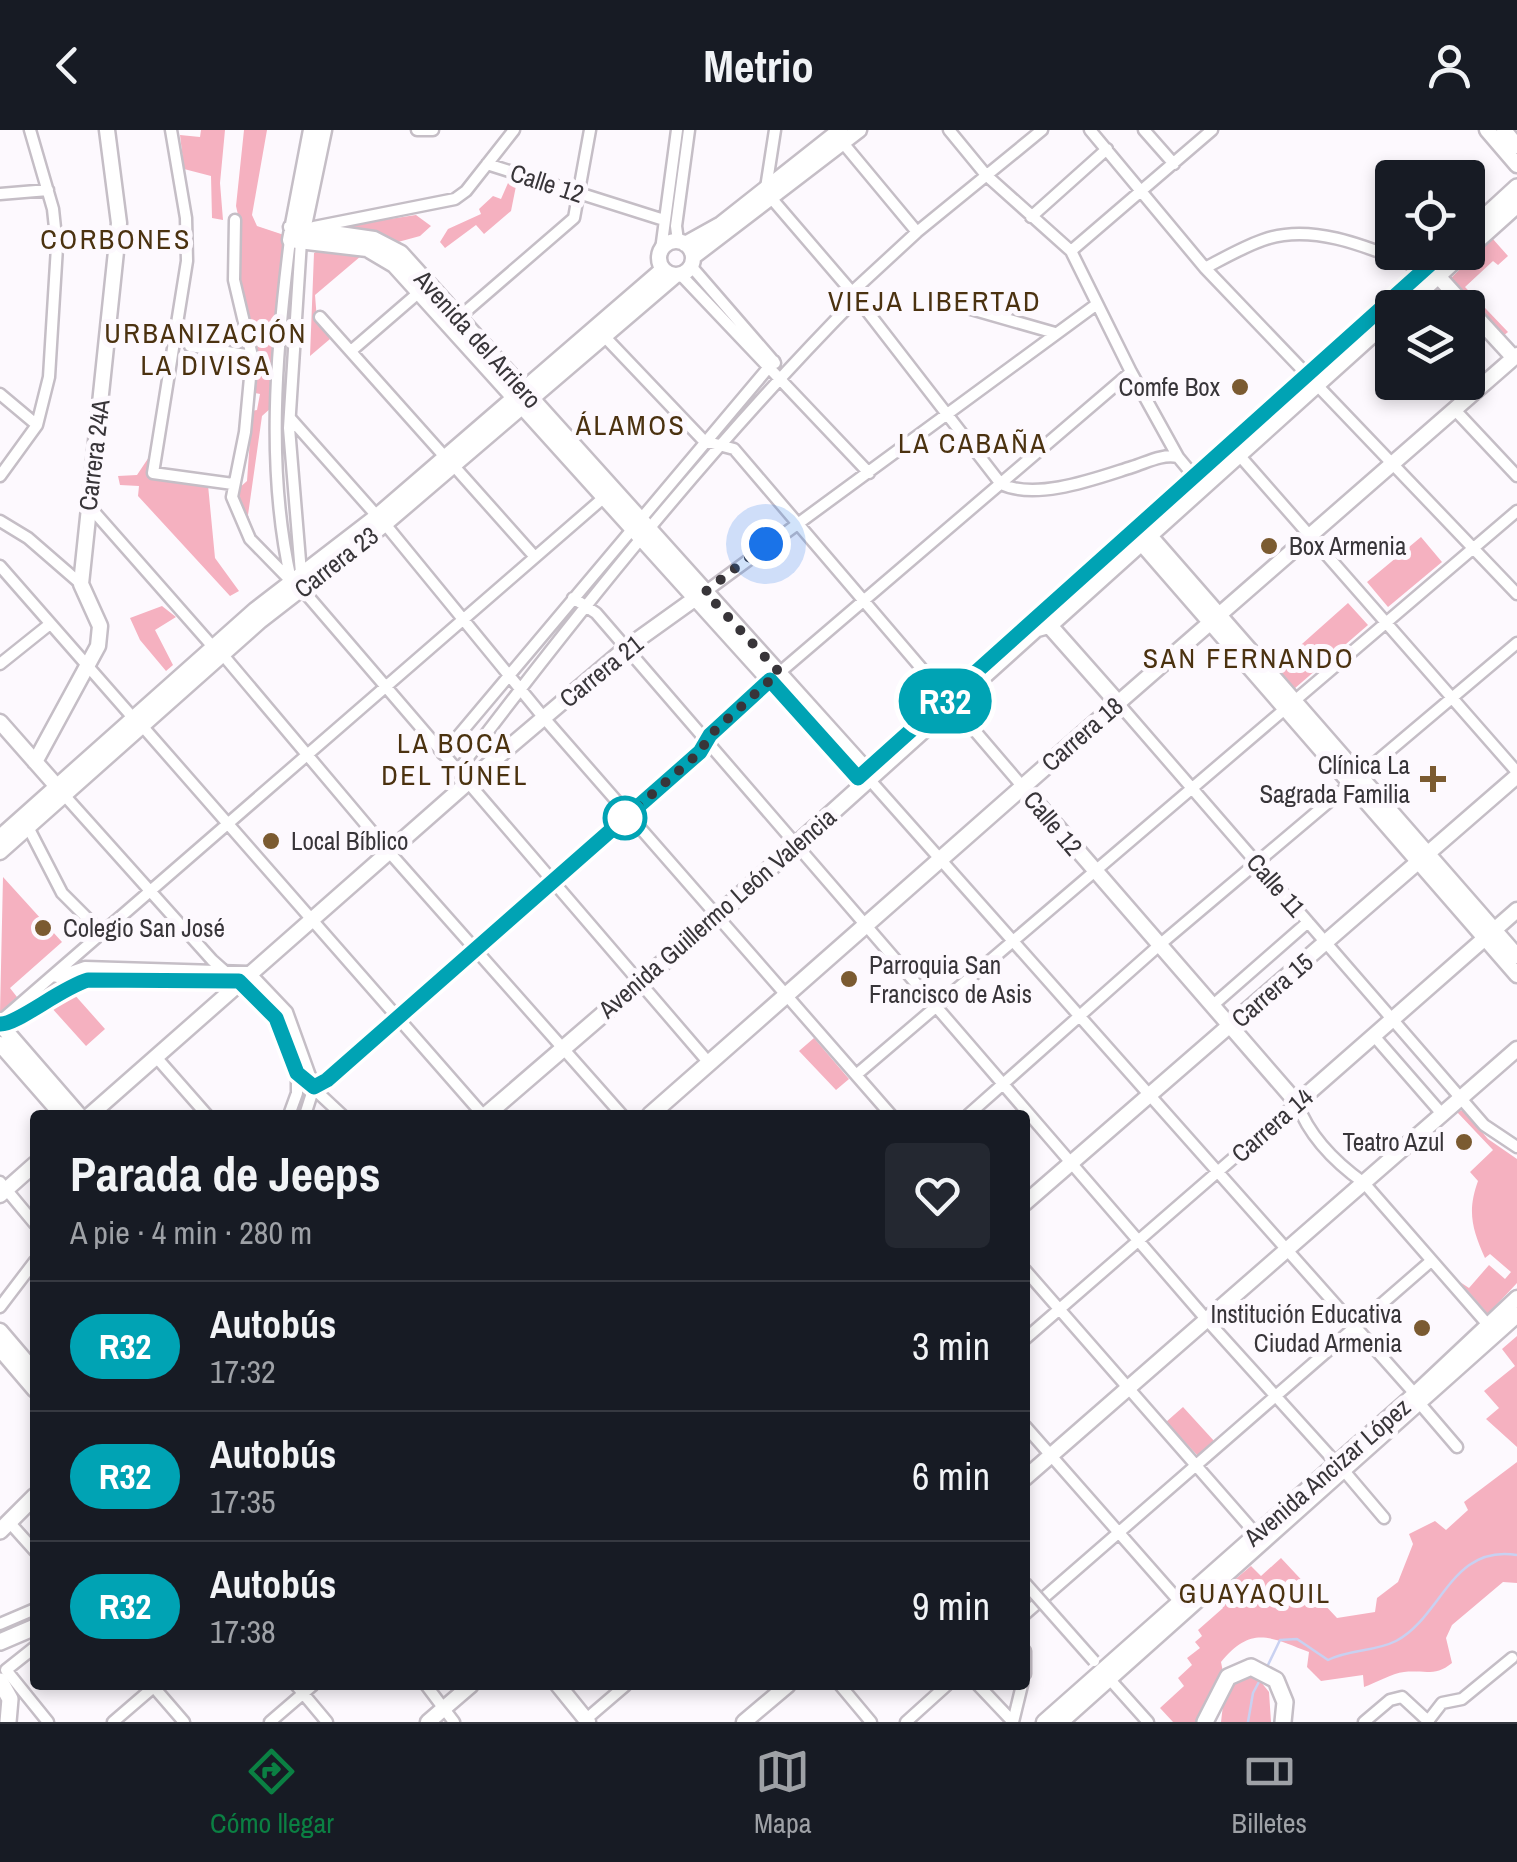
<!DOCTYPE html>
<html lang="es">
<meta charset="utf-8">
<style>
body{margin:0;font-family:"Archivo Narrow",sans-serif;background:#242831;color:#f1f3f6;height:100vh;display:flex;flex-direction:column;font-size:38px;white-space:nowrap}
*{box-sizing:border-box;margin:0}
p{font-size:32px;color:#9ea1a6}
.icon{flex:none;width:55px;height:55px;fill:none;stroke:currentColor;stroke-width:2;stroke-linecap:round;stroke-linejoin:round}
.map{position:relative;flex:1;overflow:hidden}
.details{position:absolute;left:30px;top:980px;width:1000px;height:580px;display:flex;flex-direction:column;background:#171b24;border-radius:10px;box-shadow:0 5px 15px #0003}
.details>*{flex:none}
.badge{padding:0 20px;border-radius:32px;font-size:35px;line-height:65px}
.controls{position:absolute;left:1375px;top:30px;display:grid;gap:20px}
.controls a{display:grid;place-items:center;width:110px;height:110px;border-radius:10px;background:#171b24;box-shadow:0 5px 15px #0003;font-size:50px}
.you{position:absolute;width:50px;height:50px;margin:-25px;border:8px solid #fff;border-radius:50%;background:#1a73e8;box-shadow:0 0 0 15px #1a73e833}
.map>.badge{position:absolute;translate:-50% -50%;box-shadow:0 0 0 5px #fff}
.round{display:grid;place-items:center;flex:none;width:105px;height:105px;border-radius:10px;background:#242831}
.head{display:flex;align-items:center;justify-content:space-between;height:170px;padding:0 40px}
h1{font-size:48px;font-weight:800;line-height:75px}
ul{padding:0;list-style:none}
li{display:flex;align-items:center;gap:30px;height:130px;padding:0 40px;border-top:2px solid #363941}
li div{flex:1}
li b{display:block;font-size:38px}
li em{font-style:normal}
li .badge{min-width:110px;font-weight:700;text-align:center}
header{display:flex;justify-content:space-between;align-items:center;height:130px;padding:0 40px;background:#171b24;font-size:45px;font-weight:800}
.menu{display:flex;justify-content:space-around;align-items:center;height:140px;border-top:2px solid #363941;background:#171b24;font-size:28px;color:#9ea1a6}
.menu a{display:grid;justify-items:center;gap:5px}
.menu .active{color:#0b8043}
.map>svg:first-child{display:block}
.green{fill:#f5b1c0}
.lines{fill:none;stroke-linecap:round;stroke-linejoin:round}
.stream{stroke:#c9d1f1;stroke-width:2.5}
.street-casing{stroke:#c5bec6;stroke-width:15}
.secondary-casing{stroke:#c5bec6;stroke-width:19}
.primary-casing{stroke:#c5bec6;stroke-width:20}
.street{stroke:#fff;stroke-width:10}
.secondary{stroke:#fff;stroke-width:14}
.primary{stroke:#fff;stroke-width:15}
.street-bridge-casing{stroke:#c5bec6;stroke-width:15;stroke-linecap:butt}
.street-bridge{stroke:#fff;stroke-width:10}
.line-casing{stroke:#fff;stroke-width:22}
.line{stroke:#00a3b4;stroke-width:15}
.walk{stroke:#383539;stroke-width:10;stroke-dasharray:0 18}
.poi-dot{fill:#7b5b31;stroke:#fdf9fe;stroke-width:4}
.stop-dot{fill:#fff;stroke:#00a3b4;stroke-width:5}
.labels{text-anchor:middle;stroke-width:10;stroke-linejoin:round;paint-order:stroke}
.street-label{font-size:25px;fill:#383539;stroke:#fdf9fe}
.poi-label{font-size:25px;fill:#383539;stroke:#fdf9fe;text-anchor:end}
.neighbourhood-label{font-size:28px;letter-spacing:2.5px;fill:#4b3210;stroke:#fdf9fe}
</style>
<header><svg class="icon" aria-label="back" viewBox="0 0 24 24"><path d="M15 5l-7 7 7 7"/></svg>Metrio<svg class="icon" aria-label="person" viewBox="0 0 24 24"><circle cx="12" cy="8" r="4"/><path d="M4 21q1-7 8-7t8 7"/></svg></header>
<div class="map">
<svg width="1517" height="1592" viewBox="0 0 1517 1592">
<rect width="100%" height="100%" fill="#fdf9fe"/>
<path class="green" d="M201 0H225L220 53 223 90 212 88 211 46 184 39 180 5 200 7Z
M244 0H267L252 85 257 96 284 105 272 277 262 286 248 385 254 403 246 395 238 359 247 351 252 281 257 280 260 264 255 263 260 229 239 145 241 98 236 76Z
M508 53 516 56 511 81 484 104 476 95 445 118 440 112 448 99 481 84 479 79 493 66 501 69Z
M416 85 431 96 420 106 398 112 385 105 336 97Z
M1492 108 1508 126 1498 135 1493 131 1465 157 1508 202 1502 207 1449 150Z
M325 117 361 126 315 165 317 190 330 209 310 226 314 123Z
M149 327 148 346 208 355 215 428 239 461 230 466 138 366 139 356 120 355 118 346 137 345Z
M1421 407 1442 432 1388 477 1367 452Z
M1348 473 1368 495 1294 559 1275 538Z
M162 476 176 487 155 500 173 535 166 541 140 510 130 488Z
M3 747 62 812 10 858 17 867 0 882Z
M73 863 105 899 86 916 50 876Z
M814 908 849 949 836 960 799 921Z
M1463 980 1488 1009 1517 1029V1153L1488 1184 1460 1152 1469 1158 1489 1135 1505 1149 1511 1142 1490 1124 1485 1128C1472 1099 1467 1081 1478 1051L1470 1042 1493 1020 1457 982Z
M1517 1206V1317L1486 1289 1499 1278 1484 1261 1515 1236 1502 1219Z
M1183 1277 1215 1312 1198 1326 1166 1292Z
M1517 1332V1453L1503 1452 1452 1495 1446 1508 1452 1533C1435 1547 1424 1540 1404 1542 1392 1543 1376 1553 1364 1557L1363 1545 1321 1551 1307 1537 1309 1522C1268 1506 1251 1496 1221 1532L1223 1542 1197 1592H1173L1160 1578 1184 1556 1178 1548 1192 1535 1187 1528 1200 1518 1195 1512 1202 1506 1198 1500 1223 1478 1214 1467 1251 1436 1261 1446 1281 1428 1337 1488 1375 1482 1377 1468 1398 1452 1413 1414 1409 1404 1435 1391 1446 1400 1468 1380 1464 1372Z
M1257 1547 1269 1562 1271 1592H1221L1223 1575 1237 1550Z"/>
<g class="lines">
<path class="stream" d="M1267 1537 1280 1510 1297 1509 1328 1530C1350 1519 1374 1522 1396 1511 1442 1487 1451 1414 1517 1425
M1248 1592 1253 1563 1261 1548"/>
<g class="street-casing">
<path id="street" d="M171 0 186 88 187 131 153 343 233 354
M417 0H433
M949 0 986 45 1071 121 1131 242 1178 327 1197 350
M1090 0 1205 138 1517 464
M1144 0 1174 34
M843 13 917 102
M487 34 664 90
M766 58 775 0
M0 64 48 60
M772 69 857 168 1001 354
M1031 87 1107 19
M235 90 234 150 252 226 245 302 232 367 250 409 291 451
M314 97 455 69 466 61 514 0
M290 110C276 221 266 340 291 450
M678 111 676 96 689 0
M661 120 677 0
M1071 121 1212 0
M691 136 775 233
M1205 138C1224 128 1243 117 1263 110 1315 91 1377 121 1425 140
M681 145 869 343
M852 162 917 102 1042 0
M957 175 1055 203
M320 187 445 327
M457 189 574 88 590 0
M604 206 704 311 734 319 1022 656
M190 216 252 226
M351 221 424 158
M0 264 37 295
M1455 280 1517 346
M290 288 377 386
M1239 325 1517 642
M453 335 535 427
M0 346 37 295 49 247 57 117 53 79 30 0
M1001 354C1037 371 1097 348 1132 337 1148 332 1161 324 1178 327
M89 376 214 518
M0 391 28 408 81 454
M385 394 544 588 891 985
M0 436 135 590
M301 443 289 298 301 111
M301 458 709 933
M705 462 1097 174
M573 468 596 483 1206 1189 1337 1334
M223 525 390 723 622 985
M0 534 50 494
M1118 573 1484 995 1517 1017
M144 598 483 985
M443 624 774 231
M457 642C582 477 712 315 857 168
M869 649 1415 1264
M65 666 212 830 277 888 297 943V963L289 985
M28 697 62 763 102 803
M57 847 85 837 249 842 287 882 314 957
M1212 876 1308 792
M2 896C33 888 55 859 88 850L238 851
M0 898 5 887 609 363
M1374 906 1442 984
M156 927 207 985
M297 943 342 985
M856 945 1517 381
M305 985 314 957 327 951 701 622 710 605 779 543 1131 242
M968 985 1164 811 1517 513
M0 1052 35 1094
M1025 1140 1256 1404
M0 1177 35 1131
M1025 1209 1297 973C1309 1006 1336 1033 1364 1053L1489 1196
M1421 1275 1457 1317
M1025 1296 1179 1471
M1345 1342 1384 1388
M9 1392 35 1421
M1025 1484 1431 1131
M0 1494 35 1479
M35 1517 6 1540 48 1592
M1025 1521V1544
M1105 1544 1148 1592
M152 1555 184 1592
M296 1555 327 1592
M426 1555 454 1592
M840 1555 871 1592
M978 1555 1013 1592
M584 1591 626 1555
M1428 1591 1442 1573 1462 1569 1512 1528
M113 1592 156 1555
M270 1592 313 1555
M906 1592 947 1555
M1013 1592 1022 1555
M1364 1592 1390 1570 1402 1567 1429 1592"/>
</g>
<g class="secondary-casing">
<path id="secondary" d="M311 0 290 110 367 119 394 135 863 654
M1487 0 1517 35
M1504 0 1517 16
M291 97 374 109 401 123 862 635 869 649
M302 105 324 0
M659 128a17 17 0 1 1 34 0a17 17 0 1 1-34 0Z
M685 114 721 94 840 0
M693 127 859 0
M1438 146 1467 178
M1468 178 1514 228
M1144 399 1517 826
M1136 407 1517 845
M1118 573 1517 225
M0 592 61 661
M35 632 98 516 100 496 81 454 119 93 107 0
M1022 656 1297 973 1517 780
M0 707 255 480 377 386 663 139
M0 722 260 491 385 394 676 145
M0 894 79 985
M0 914 62 985
M90 985 474 647 626 518 700 465
M0 1065 35 1034
M1025 1073 1517 646
M0 1201 35 1242
M0 1219 35 1260
M1025 1348 1517 919
M558 1555 588 1592
M428 1592 471 1555
M744 1592 788 1555
M1044 1592 1415 1264 1517 1168
M1061 1592 1517 1185"/>
</g>
<g class="primary-casing">
<path id="primary" d="M1468 102 1517 57
M1468 119 1517 75
M1403 178 1464 122
M1038 493 1140 394 1444 122
M486 985 717 786 1036 499 1050 495 1392 187
M650 985 1118 573 1041 486
M0 1401 35 1366
M0 1512 35 1497
M0 1551 10 1569 8 1592
M1205 1592 1228 1547 1251 1537 1276 1550 1285 1572 1283 1592"/>
</g>
<use href="#street" class="street"/>
<use href="#secondary" class="secondary"/>
<use href="#primary" class="primary"/>
<g class="street-bridge-casing">
<path id="street-bridge" d="M1025 1453 1094 1531"/>
</g>
<use href="#street-bridge" class="street-bridge"/>
</g>
<g class="lines">
<g class="line-casing">
<path id="line" d="M0 894C17 895 60 858 88 850L239 851 276 888 297 943 314 957 327 950 700 622 710 605 770 550 858 648 1444 122"/>
</g>
<use href="#line" class="line"/>
<path class="walk" d="M625 688 700 622 710 605 779 542 705 462 766 414"/>
</g>
<g class="poi-dot">
<circle cx="1240" cy="257" r="10"/>
<circle cx="1269" cy="416" r="10"/>
<path d="M1428 634h10v10h10v10h-10v10h-10v-10h-10v-10h10z"/>
<circle cx="271" cy="711" r="10"/>
<circle cx="43" cy="798" r="10"/>
<circle cx="849" cy="849" r="10"/>
<circle cx="1464" cy="1012" r="10"/>
<circle cx="1422" cy="1198" r="10"/>
</g>
<circle class="stop-dot" cx="625" cy="688" r="20"/>
<g class="labels">
<g class="street-label">
<text transform="translate(547 53) rotate(18)" y="9">Calle 12</text>
<text transform="translate(478 209) rotate(48)" y="9">Avenida del Arriero</text>
<text transform="translate(94 325) rotate(-83)" y="9">Carrera 24A</text>
<text transform="translate(336 432) rotate(-38)" y="9">Carrera 23</text>
<text transform="translate(601 541) rotate(-39)" y="9">Carrera 21</text>
<text transform="translate(1082 604) rotate(-41)" y="9">Carrera 18</text>
<text transform="translate(1053 693) rotate(50)" y="9">Calle 12</text>
<text transform="translate(1276 755) rotate(49)" y="9">Calle 11</text>
<text transform="translate(717 783) rotate(-41)" y="9">Avenida Guillermo León Valencia</text>
<text transform="translate(1272 860) rotate(-41)" y="9">Carrera 15</text>
<text transform="translate(1272 995) rotate(-41)" y="9">Carrera 14</text>
<text transform="translate(1327 1342) rotate(-41)" y="9">Avenida Ancizar López</text>
</g>
<g class="poi-label">
<text x="1220" y="266">Comfe Box</text>
<text x="1289" y="425" text-anchor="start">Box Armenia</text>
<text x="1410" y="644">Clínica La<tspan x="1410" dy="29">Sagrada Familia</tspan></text>
<text x="291" y="720" text-anchor="start">Local Bíblico</text>
<text x="63" y="807" text-anchor="start">Colegio San José</text>
<text x="869" y="844" text-anchor="start">Parroquia San<tspan x="869" dy="29">Francisco de Asis</tspan></text>
<text x="1444" y="1021">Teatro Azul</text>
<text x="1402" y="1193">Institución Educativa<tspan x="1402" dy="29">Ciudad Armenia</tspan></text>
</g>
<g class="neighbourhood-label">
<text x="116" y="119">CORBONES</text>
<text x="935" y="181">VIEJA LIBERTAD</text>
<text x="206" y="213">URBANIZACIÓN<tspan x="206" dy="32">LA DIVISA</tspan></text>
<text x="631" y="305">ÁLAMOS</text>
<text x="973" y="323">LA CABAÑA</text>
<text x="1249" y="538">SAN FERNANDO</text>
<text x="455" y="623">LA BOCA<tspan x="455" dy="32">DEL TÚNEL</tspan></text>
<text x="1255" y="1473">GUAYAQUIL</text>
</g>
</g>
</svg>
<div class="controls">
<a><svg class="icon" aria-label="locate" viewBox="0 0 24 24"><circle cx="12" cy="12" r="6"/><path d="M12 2v4M12 18v4M2 12h4M18 12h4"/></svg></a>
<a><svg class="icon" aria-label="layers" viewBox="0 0 24 24"><path d="M12 4l9 5-9 5-9-5zM3 14l9 5 9-5"/></svg></a>
</div>
<div class="you" style="left:766px;top:414px"></div>
<b class="badge" style="left:945px;top:571px;background:#00a3b4;color:#fff">R32</b>
<section class="details">
<div class="head"><div><h1>Parada de Jeeps</h1><p>A pie · 4 min · 280 m</p></div><a class="round"><svg class="icon" aria-label="heart" viewBox="0 0 24 24"><path d="M12 20l-8-8c-3-5 5-10 8-4 3-6 11-1 8 4z"/></svg></a></div>
<ul>
<li><span class="badge" style="background:#00a3b4;color:#fff">R32</span><div><b>Autobús</b><p>17:32</p></div><em>3 min</em></li>
<li><span class="badge" style="background:#00a3b4;color:#fff">R32</span><div><b>Autobús</b><p>17:35</p></div><em>6 min</em></li>
<li><span class="badge" style="background:#00a3b4;color:#fff">R32</span><div><b>Autobús</b><p>17:38</p></div><em>9 min</em></li>
</ul>
</section>
</div>
<nav class="menu">
<a class="active"><svg class="icon" aria-label="directions" viewBox="0 0 24 24"><path d="M12 3l9 9-9 9-9-9zM9 14v-3h6M13 9l2 2-2 2"/></svg>Cómo llegar</a>
<a><svg class="icon" aria-label="map" viewBox="0 0 24 24"><path d="M3 6l6-2 6 2 6-2v14l-6 2-6-2-6 2zM9 4v14M15 6v14"/></svg>Mapa</a>
<a><svg class="icon" aria-label="tickets" viewBox="0 0 24 24"><path d="M3 7h18v10H3zM15 7v10"/></svg>Billetes</a>
</nav>
